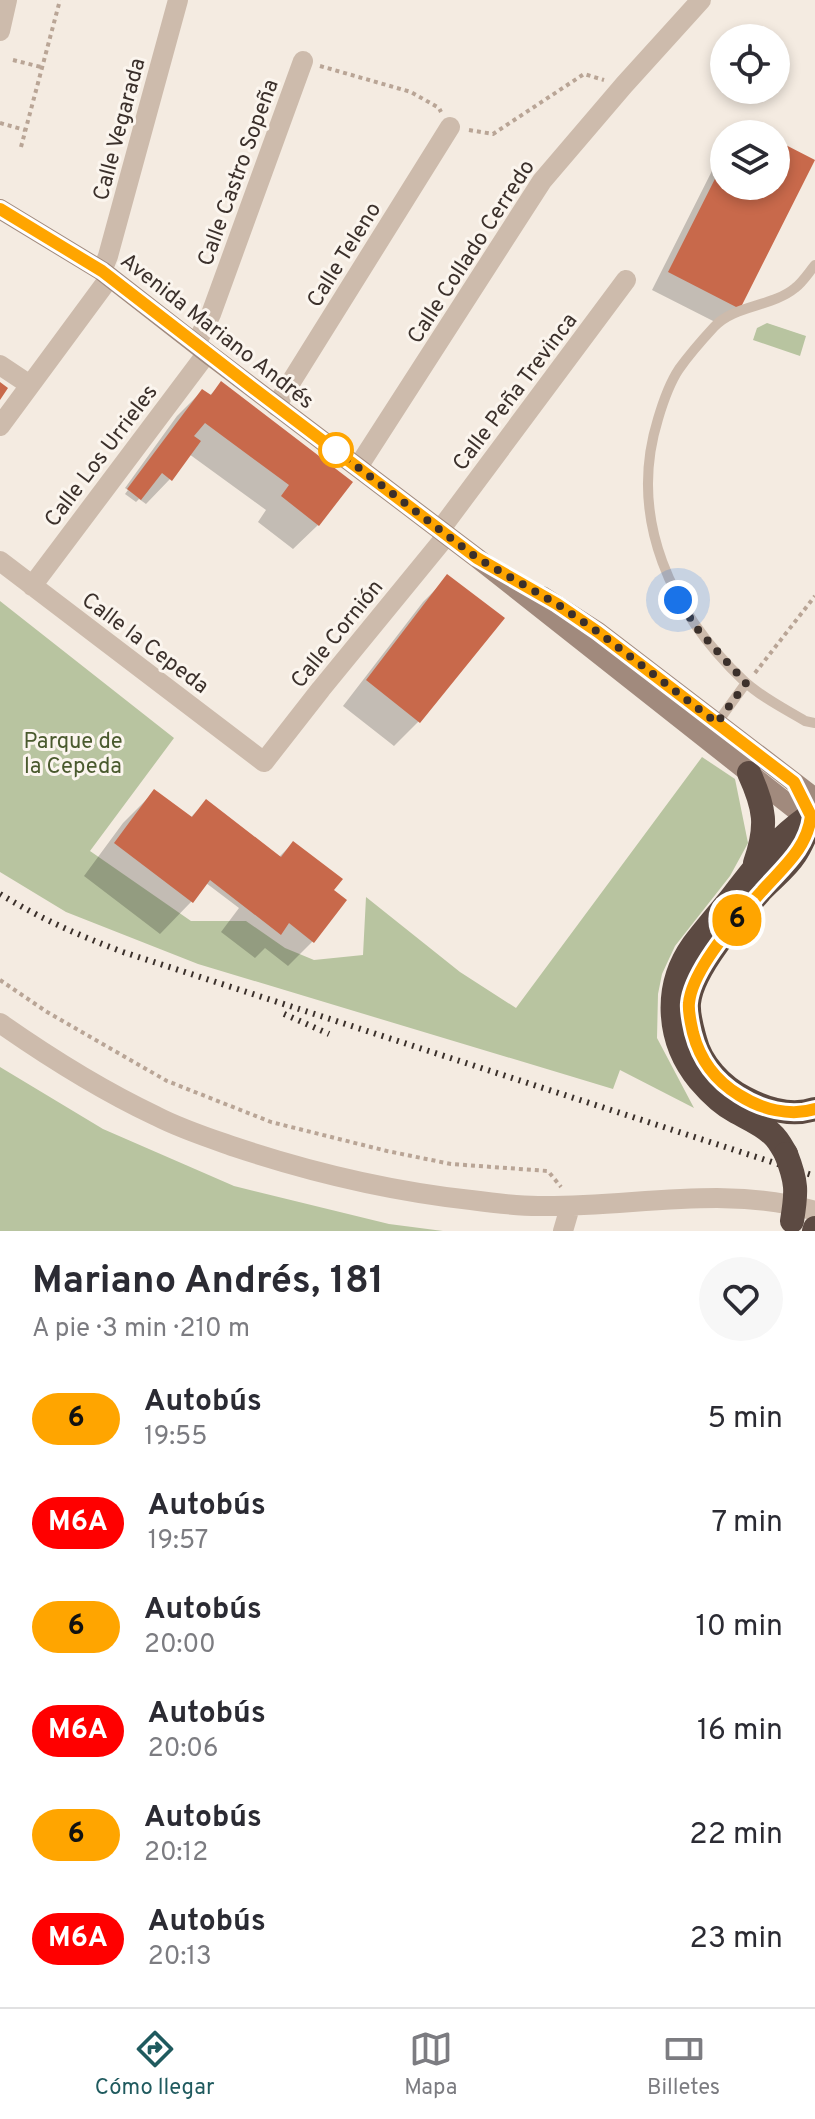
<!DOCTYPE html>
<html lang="es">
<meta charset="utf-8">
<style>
body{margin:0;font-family:Overpass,sans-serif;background:#f7f7f7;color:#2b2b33;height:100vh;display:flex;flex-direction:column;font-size:30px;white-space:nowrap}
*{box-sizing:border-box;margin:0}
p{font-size:26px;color:#7c7c81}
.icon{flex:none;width:44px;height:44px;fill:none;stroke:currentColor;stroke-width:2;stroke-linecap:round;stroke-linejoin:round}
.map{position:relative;height:1231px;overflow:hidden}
.side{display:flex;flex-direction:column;background:#fff;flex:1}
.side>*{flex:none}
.badge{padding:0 16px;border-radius:26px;font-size:28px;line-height:52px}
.buttons{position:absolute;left:710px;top:24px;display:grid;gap:16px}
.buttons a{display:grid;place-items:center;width:80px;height:80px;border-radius:50%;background:#fff;box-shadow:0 4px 12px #0003;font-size:40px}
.you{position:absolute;width:40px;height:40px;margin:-20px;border:6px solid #fff;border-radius:50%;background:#1a73e8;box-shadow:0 0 0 12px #1a73e833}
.map>.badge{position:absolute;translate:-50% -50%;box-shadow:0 0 0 4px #fff}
.round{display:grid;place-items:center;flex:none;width:84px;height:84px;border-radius:42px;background:#f7f7f7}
.overview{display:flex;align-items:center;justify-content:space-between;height:136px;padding:0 32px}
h1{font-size:38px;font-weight:700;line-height:60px}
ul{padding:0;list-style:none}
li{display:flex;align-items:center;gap:24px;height:104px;padding:0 32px}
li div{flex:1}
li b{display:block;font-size:30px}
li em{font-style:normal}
li .badge{min-width:88px;font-weight:700;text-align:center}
.dock{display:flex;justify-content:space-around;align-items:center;height:112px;border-top:2px solid #e1e1e2;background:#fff;font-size:22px;color:#7c7c81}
.dock a{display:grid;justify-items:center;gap:4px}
.dock .selected{color:#1f5a5e}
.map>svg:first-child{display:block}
.green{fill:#b8c4a0}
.shadow{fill:#0003}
.building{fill:#c8694b}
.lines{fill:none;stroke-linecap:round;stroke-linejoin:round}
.path{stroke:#b9a596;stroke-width:4;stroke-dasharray:4 4;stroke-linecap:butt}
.lane{stroke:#cdbbac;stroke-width:10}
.street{stroke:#cdbbac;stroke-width:20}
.secondary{stroke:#a18a7d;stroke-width:20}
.highway{stroke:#5c4a42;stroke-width:24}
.rail{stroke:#3b302b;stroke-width:6;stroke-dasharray:2 6;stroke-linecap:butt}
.highway-bridge{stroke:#5c4a42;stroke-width:24}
.line-casing{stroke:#fff;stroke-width:18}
.line{stroke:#ffa500;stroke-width:12}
.walk{stroke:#3b302b;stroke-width:8;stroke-dasharray:0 14.4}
.stop-dot{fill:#fff;stroke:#ffa500;stroke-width:4}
.labels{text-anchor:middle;stroke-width:6;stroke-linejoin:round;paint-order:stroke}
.street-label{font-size:22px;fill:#3b302b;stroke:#fbf5ee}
.park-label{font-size:22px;fill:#4a5a2e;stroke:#fbf5ee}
</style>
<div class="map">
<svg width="815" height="1231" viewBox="0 0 815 1231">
<rect width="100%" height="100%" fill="#f4ebe1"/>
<path class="green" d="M767 323 806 336 800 356 753 340 757 328Z
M0 601 174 738 90 851 191 921H246L285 948 314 960 363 955 366 897 460 972 516 1008 702 757 735 779 748 843 730 876 675 946 662 974 658 994 657 1038 694 1108 620 1070 613 1089 198 964 66 912 0 872Z
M0 1067 103 1129 234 1186 389 1224 443 1231H0Z"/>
<path class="shadow" d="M776 143 812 161 738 308 721 325 652 290 724 147V186H776Z
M222 384 318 525 293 549 258 522 266 510 189 454 170 479 146 504 139 499 136 502 125 494 128 490 125 488 177 416 202 391 209 396Z
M448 577 419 721 394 746 343 706 423 602Z
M155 791 190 818 206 802 279 857 293 843 332 890 313 941 288 966 265 948 255 958 221 932 239 908 206 883 191 902 160 934 84 876 123 823Z"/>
<path class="building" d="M743 124 763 134H738Z
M776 140 815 160 740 309 668 272 724 161V186H776Z
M221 381 353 482 319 526 281 496 289 485 205 423 194 436 201 441 172 481 162 473 141 500 127 489 202 389 211 395Z
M0 382 8 388 0 400Z
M447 574 505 618 420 723 366 680Z
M154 789 192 817 206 799 281 857 293 841 343 879 334 890 347 900 314 943 289 923 281 935 210 880 193 903 114 843Z"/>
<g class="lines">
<path class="path" d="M13 60 41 67
M320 66 411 92 439 108 441 112
M0 123 25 130
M469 130 493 134 584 74 604 80
M21 147 60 0
M755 673 815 596
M0 980 47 1012 167 1081 271 1122 387 1151 451 1164 548 1171 561 1187"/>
<path class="lane" d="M815 265C809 272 803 282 795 288 772 307 734 305 714 327 702 340 689 355 679 369 669 384 663 402 658 419 627 519 672 613 744 681 761 697 785 709 805 721L815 723
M717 723 746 683"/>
<path class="street" d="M0 31 7 0
M102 271 108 256 178 0
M196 344 211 314 303 61
M0 365 30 385
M276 406 450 127
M0 426 110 277
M358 467 542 181 624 85 701 0
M440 530 626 280
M0 561 264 762 321 689 447 535
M32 586 207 353
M0 1023C50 1058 101 1090 156 1116 181 1129 209 1138 235 1147 313 1173 390 1191 471 1200 493 1203 516 1206 538 1206 631 1208 724 1184 815 1211
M563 1231 570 1207"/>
<path class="secondary" d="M0 209 102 271 207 353 477 558 815 825
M542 596 598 632 815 798"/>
<path class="highway" d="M749 773C765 808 768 826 755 863
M811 822C806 834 802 845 795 855 786 869 772 879 761 891 739 916 692 969 689 1003 688 1015 692 1028 695 1039 701 1064 722 1086 745 1098 766 1109 791 1117 815 1109
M786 1154C782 1147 778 1139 772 1134 761 1124 749 1119 736 1112 721 1104 710 1093 699 1080 667 1041 663 987 693 945 705 929 719 913 731 898 754 868 775 840 806 818
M814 1231 815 1228"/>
<path class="rail" d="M0 894C41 919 78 935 123 952L815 1176
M284 1014 329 1034"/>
<path class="highway-bridge" d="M786 1154C797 1182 797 1191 792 1221"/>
</g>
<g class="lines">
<g class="line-casing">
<path id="line" d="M0 209 102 271 253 388 477 558 557 604 598 632 794 782 811 816C807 849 782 868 762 891 739 916 692 969 689 1003 688 1012 691 1024 693 1033 700 1060 716 1081 739 1095 761 1109 790 1117 815 1109"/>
</g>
<use href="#line" class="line"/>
<path class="walk" d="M336 450 330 446 477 558 557 604 598 632 717 723 746 683 699 631 678 600"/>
</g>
<circle class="stop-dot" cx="336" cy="450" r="16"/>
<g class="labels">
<g class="street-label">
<text transform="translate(118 129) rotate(-75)" y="8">Calle Vegarada</text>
<text transform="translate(237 172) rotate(-70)" y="8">Calle Castro Sopeña</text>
<text transform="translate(470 251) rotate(-57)" y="8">Calle Collado Cerredo</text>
<text transform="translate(343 254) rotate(-58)" y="8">Calle Teleno</text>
<text transform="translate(218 330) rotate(38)" y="8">Avenida Mariano Andrés</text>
<text transform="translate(514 391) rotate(-53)" y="8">Calle Peña Trevinca</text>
<text transform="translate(100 455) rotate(-53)" y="8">Calle Los Urrieles</text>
<text transform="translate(336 633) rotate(-51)" y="8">Calle Cornión</text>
<text transform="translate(146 642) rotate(37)" y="8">Calle la Cepeda</text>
</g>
<g class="park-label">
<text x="73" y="748">Parque de<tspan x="73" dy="25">la Cepeda</tspan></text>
</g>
</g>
</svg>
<div class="buttons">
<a><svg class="icon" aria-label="locate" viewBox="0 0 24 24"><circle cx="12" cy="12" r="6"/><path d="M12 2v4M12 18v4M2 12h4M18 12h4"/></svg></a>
<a><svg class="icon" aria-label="layers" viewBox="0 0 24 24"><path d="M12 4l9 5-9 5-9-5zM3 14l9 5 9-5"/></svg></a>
</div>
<div class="you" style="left:678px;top:600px"></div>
<b class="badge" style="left:737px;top:920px;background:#ffa500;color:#111">6</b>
</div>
<section class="side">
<div class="overview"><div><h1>Mariano Andrés, 181</h1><p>A pie · 3 min · 210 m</p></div><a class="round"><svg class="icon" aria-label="heart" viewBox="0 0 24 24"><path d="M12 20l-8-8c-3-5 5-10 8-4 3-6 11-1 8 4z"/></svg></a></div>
<ul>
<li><span class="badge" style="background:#ffa500;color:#111">6</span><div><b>Autobús</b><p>19:55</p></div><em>5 min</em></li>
<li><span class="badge" style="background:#f00;color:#fff">M6A</span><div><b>Autobús</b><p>19:57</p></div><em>7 min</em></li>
<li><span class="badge" style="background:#ffa500;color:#111">6</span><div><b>Autobús</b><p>20:00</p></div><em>10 min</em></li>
<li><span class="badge" style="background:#f00;color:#fff">M6A</span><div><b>Autobús</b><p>20:06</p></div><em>16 min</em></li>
<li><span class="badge" style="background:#ffa500;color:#111">6</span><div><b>Autobús</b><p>20:12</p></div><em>22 min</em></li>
<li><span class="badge" style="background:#f00;color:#fff">M6A</span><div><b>Autobús</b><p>20:13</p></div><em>23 min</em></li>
</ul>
</section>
<nav class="dock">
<a class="selected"><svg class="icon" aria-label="directions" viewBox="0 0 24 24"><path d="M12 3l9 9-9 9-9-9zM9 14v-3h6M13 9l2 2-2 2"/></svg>Cómo llegar</a>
<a><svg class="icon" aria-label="map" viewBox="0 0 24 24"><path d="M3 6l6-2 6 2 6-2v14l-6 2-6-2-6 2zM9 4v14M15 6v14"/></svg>Mapa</a>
<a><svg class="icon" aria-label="tickets" viewBox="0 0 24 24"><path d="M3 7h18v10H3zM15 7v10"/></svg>Billetes</a>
</nav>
